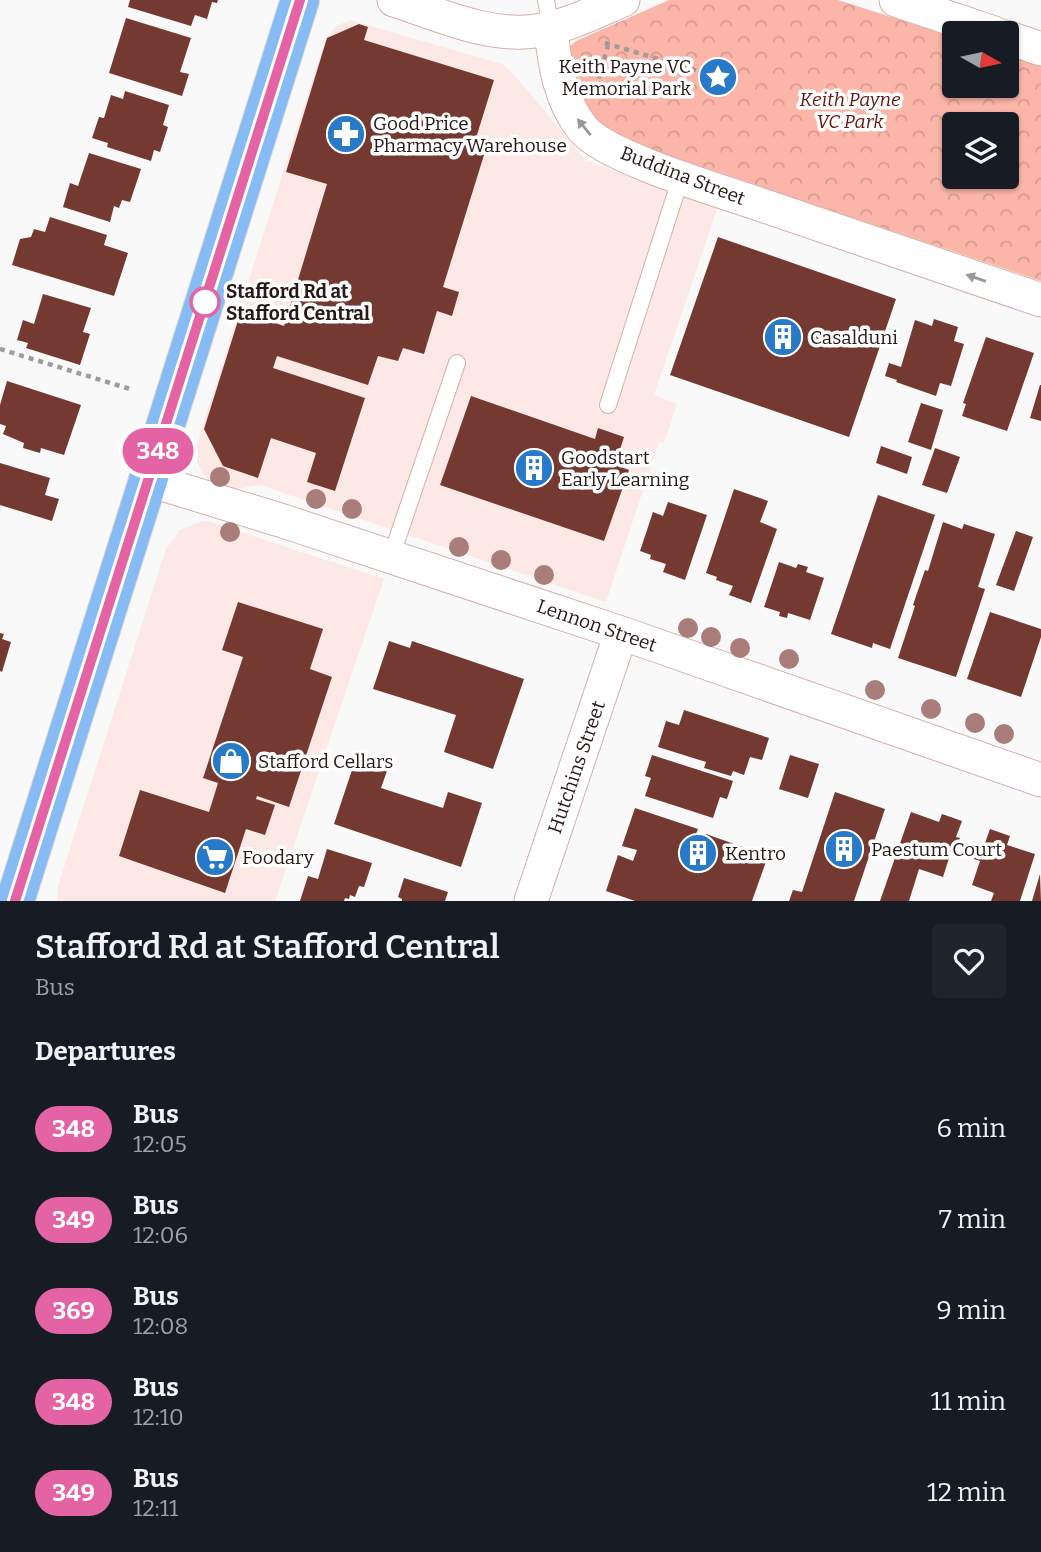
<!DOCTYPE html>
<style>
body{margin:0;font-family:Bitter,serif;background:#20242c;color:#f1f3f6;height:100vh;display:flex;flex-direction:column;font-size:26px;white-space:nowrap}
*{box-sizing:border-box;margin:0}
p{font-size:23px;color:#9ea1a6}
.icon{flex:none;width:38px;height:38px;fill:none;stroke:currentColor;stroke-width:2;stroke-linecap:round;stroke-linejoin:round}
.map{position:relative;height:901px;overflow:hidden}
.sheet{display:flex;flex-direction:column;background:#171b24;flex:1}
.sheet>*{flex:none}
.badge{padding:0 14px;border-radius:23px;font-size:24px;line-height:46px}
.needle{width:46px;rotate:99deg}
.fabs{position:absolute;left:942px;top:21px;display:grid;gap:14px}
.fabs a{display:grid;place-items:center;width:77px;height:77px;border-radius:7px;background:#171b24;box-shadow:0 2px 5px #0004;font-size:35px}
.map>.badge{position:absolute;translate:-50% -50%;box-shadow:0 0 0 4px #fff}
h2{padding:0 35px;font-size:26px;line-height:63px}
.round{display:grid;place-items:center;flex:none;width:74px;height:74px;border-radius:7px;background:#20242c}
.summary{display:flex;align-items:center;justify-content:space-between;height:119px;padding:0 35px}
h1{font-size:33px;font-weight:600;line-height:52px}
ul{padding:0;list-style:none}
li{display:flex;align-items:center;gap:21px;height:91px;padding:0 35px}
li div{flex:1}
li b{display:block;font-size:26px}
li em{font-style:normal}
li .badge{min-width:77px;font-weight:700;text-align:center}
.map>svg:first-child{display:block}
.built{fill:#fce9e6}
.forest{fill:url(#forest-crowns);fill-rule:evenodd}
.building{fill:#743931}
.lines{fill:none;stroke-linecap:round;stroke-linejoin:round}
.lane-casing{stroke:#d3b0a9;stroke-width:18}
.street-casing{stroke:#d3b0a9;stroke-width:35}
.highway-casing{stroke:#d8d6d5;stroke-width:40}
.path{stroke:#a09b9a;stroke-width:4.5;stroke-dasharray:5 5;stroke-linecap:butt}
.lane{stroke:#fff;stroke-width:16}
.street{stroke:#fff;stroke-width:33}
.highway{stroke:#87bbf4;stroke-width:38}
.tree{fill:#a97d79}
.oneway{fill:#9d9897}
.line-casing{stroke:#fff;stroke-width:16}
.line{stroke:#e463a4;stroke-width:10}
.stop-dot{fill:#fff;stroke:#e463a4;stroke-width:3.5}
.labels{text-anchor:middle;stroke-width:7;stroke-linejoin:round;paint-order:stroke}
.poi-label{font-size:19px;fill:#261917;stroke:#fff;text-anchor:start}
.park-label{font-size:19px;font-style:italic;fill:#671710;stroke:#fff}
.street-label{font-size:19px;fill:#261917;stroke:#fff}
.stop-label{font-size:19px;font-weight:bold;fill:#261917;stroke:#fff;text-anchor:start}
</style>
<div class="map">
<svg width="1041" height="901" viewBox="0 0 1041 901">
<defs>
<pattern id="forest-crowns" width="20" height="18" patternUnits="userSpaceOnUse" patternTransform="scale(1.75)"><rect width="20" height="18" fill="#fbb5a9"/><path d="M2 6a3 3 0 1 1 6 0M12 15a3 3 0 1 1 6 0" fill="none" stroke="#d79b91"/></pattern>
</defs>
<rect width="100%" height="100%" fill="#f9f9f9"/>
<path class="built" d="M350 20 502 64 511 71 586 161 718 206 654 395 677 404 664 443 659 442 606 602 260 485 236 489 214 484 203 474 198 464 197 446 201 431 325 40 336 26Z
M202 521 211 522 384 579 275 901H57L58 886 166 549 180 530Z"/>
<path class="forest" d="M669 0H838L954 37V86H1006V54L1041 66V281L611 136 590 121 566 50 576 41ZM954 124H1006V177H954Z"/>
<path class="building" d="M130 0H218L217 3 212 2 207 19 195 15 191 26 128 7Z
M126 18 191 38 180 72 189 74 182 96 109 73Z
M359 24 368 27 364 40 494 80 472 151 484 155 443 287 459 292 452 316 437 311 424 354 403 348 398 361 378 356 368 385 277 356 273 368 365 398 335 491 307 482 316 453 271 438 258 478 223 466 204 429 241 311 284 326 327 184 286 172 327 38Z
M125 91 169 105 163 125 168 127 160 152 154 150 151 161 107 147 108 143 92 138 99 117 104 118 111 95 123 99Z
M89 153 141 169 130 202 122 200 119 208 114 206 110 222 63 207 70 183 78 186Z
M50 217 107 235 104 245 128 253 114 296 12 265 20 239 31 237 34 229 45 232Z
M718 237 896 299 849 437 670 375Z
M43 294 91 308 83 332 90 334 80 365 26 348 28 343 17 340 23 320 34 324Z
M934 319 958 327 954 341 964 344 951 386 940 383 936 396 896 382 897 380 885 376 889 363 901 367 915 320 932 326Z
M986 337 1034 353 1007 431 962 416 966 404 963 403Z
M7 381 81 405 64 455 41 448 40 453 23 448 24 443 3 434 6 426 0 424V405Z
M1040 385H1041V421L1030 418Z
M471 396 595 439 598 428 624 437 615 465 629 470 604 541 440 485Z
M921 403 943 410 931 450 908 442Z
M881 446 912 457 907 474 876 463Z
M935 448 960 457 947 493 922 485Z
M0 463 50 478 45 495 59 499 52 521 0 505Z
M734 489 768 501 760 522 777 529 751 603 729 595 733 586 716 580 717 577 706 573Z
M878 495 935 515 890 649 873 643 872 648 831 634Z
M668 502 707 515 685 580 663 572 666 564 650 559 651 555 640 551 653 512 663 516Z
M943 522 962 529 964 524 995 534 978 587 985 589 956 677 898 658 915 606 913 605 925 570 928 571Z
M1016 531 1033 537 1014 591 996 585Z
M779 562 796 568 798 564 808 567 806 572 824 578 810 620 788 613 787 618 779 616 780 612 764 607Z
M238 602 323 629 310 669 332 677 289 807 257 796 256 799 275 805 265 835 246 829 225 893 119 856 140 790 209 812 218 783 203 778 243 657 222 650Z
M990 612 1041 629V637L1021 697 967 679Z
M0 633 4 634 2 639 11 642 2 672 0 671Z
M389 641 410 648 412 641 524 679 493 769 444 752 456 715 373 689Z
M684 710 769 738 762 760 750 757 744 775 733 771 731 776 704 768 706 762 658 747 666 721 679 725Z
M652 755 733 781 727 799 720 797 713 818 645 796 651 778 645 776Z
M790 755 819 764 808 798 779 789Z
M355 761 387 771 381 788 443 808 448 792 482 803 461 867 334 824Z
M835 792 885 809 854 901H789L793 890 802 892Z
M635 808 698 829 696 834 705 837 706 834 768 856 752 901H635L606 891 618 855 633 861 637 850 622 846Z
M911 812 939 822 942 814 962 821 956 837 960 838 955 854 951 852 943 877 919 869 909 901H880Z
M990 829 1010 836 1007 845 1035 854 1020 901H991L994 893 972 885 980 861 974 859 978 845 984 846Z
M327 849 372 863 364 887 359 886 355 897 350 895 349 899 345 898 344 901H300L308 876 318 879Z
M1040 874 1041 901H1032Z
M404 878 448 892 445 901H402V899L398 897Z"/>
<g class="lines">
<g class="lane-casing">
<path id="lane" d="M546 0 551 28
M608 405 681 177
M391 557 457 363"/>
</g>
<g class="street-casing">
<path id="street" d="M394 0C438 14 489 38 536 31 566 27 595 12 623 0
M896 0 994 33
M551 28C554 63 560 101 583 129 606 157 715 189 753 202 849 234 945 267 1041 300
M1006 37 1041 49
M149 480 283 521 621 633 1041 780
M531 901 621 633"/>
</g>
<g class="highway-casing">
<path id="highway" d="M15 901 300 0"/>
</g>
<path class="path" d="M605 43 718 77
M596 88 608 45
M0 349 130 389"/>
<use href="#lane" class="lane"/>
<use href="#street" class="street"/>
<use href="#highway" class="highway"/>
</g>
<g class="tree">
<circle cx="220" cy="477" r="10"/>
<circle cx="316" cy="499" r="10"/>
<circle cx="352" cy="509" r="10"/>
<circle cx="230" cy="532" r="10"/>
<circle cx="459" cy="547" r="10"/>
<circle cx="501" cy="560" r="10"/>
<circle cx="544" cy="575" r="10"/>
<circle cx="688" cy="628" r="10"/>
<circle cx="711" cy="637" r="10"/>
<circle cx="740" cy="648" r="10"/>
<circle cx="789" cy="659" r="10"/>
<circle cx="875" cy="690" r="10"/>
<circle cx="931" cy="709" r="10"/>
<circle cx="975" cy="723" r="10"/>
<circle cx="1004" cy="734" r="10"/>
</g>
<defs><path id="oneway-solid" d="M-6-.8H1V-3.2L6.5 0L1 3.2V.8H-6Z" transform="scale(1.75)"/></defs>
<g class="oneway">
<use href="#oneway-solid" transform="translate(584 127) rotate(-129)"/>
<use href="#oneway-solid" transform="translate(976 278) rotate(-161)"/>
</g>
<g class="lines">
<g class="line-casing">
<path id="line" d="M15 901 300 0"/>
</g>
<use href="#line" class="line"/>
</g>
<defs>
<g id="sight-disc" transform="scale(2.0125)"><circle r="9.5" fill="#287ac8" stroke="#fff"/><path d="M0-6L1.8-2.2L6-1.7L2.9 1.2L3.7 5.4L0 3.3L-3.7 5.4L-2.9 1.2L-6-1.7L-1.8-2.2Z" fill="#fff"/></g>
<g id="pharmacy-disc" transform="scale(2.0125)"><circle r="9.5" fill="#287ac8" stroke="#fff"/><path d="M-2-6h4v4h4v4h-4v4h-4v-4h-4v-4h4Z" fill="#fff"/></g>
<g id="building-disc" transform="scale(2.0125)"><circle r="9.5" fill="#287ac8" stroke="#fff"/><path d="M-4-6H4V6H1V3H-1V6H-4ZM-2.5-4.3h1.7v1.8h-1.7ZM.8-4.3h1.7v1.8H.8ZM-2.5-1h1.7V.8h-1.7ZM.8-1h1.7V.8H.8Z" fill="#fff"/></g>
<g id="shop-disc" transform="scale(2.0125)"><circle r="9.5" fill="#287ac8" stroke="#fff"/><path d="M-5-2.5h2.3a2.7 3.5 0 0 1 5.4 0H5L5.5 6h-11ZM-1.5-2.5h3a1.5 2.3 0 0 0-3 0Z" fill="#fff"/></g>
<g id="supermarket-disc" transform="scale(2.0125)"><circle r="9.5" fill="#287ac8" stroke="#fff"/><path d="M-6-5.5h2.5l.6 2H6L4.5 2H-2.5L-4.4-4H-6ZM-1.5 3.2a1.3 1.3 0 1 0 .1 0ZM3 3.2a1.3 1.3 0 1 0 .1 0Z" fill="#fff"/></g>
</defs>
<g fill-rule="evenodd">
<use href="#sight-disc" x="718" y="77"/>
<use href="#pharmacy-disc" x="346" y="134"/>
<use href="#building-disc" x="783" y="337"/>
<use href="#building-disc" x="534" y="468"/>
<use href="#shop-disc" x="231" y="761"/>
<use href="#building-disc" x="844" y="849"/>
<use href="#building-disc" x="698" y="853"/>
<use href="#supermarket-disc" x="215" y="857"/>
</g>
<circle class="stop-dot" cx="205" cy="302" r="14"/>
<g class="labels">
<g class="poi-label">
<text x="691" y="73" text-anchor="end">Keith Payne VC<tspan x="691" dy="22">Memorial Park</tspan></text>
<text x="373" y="130">Good Price<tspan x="373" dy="22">Pharmacy Warehouse</tspan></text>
<text x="810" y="344">Casalduni</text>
<text x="561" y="464">Goodstart<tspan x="561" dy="22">Early Learning</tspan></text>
<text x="258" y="768">Stafford Cellars</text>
<text x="871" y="856">Paestum Court</text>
<text x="725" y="860">Kentro</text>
<text x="242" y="864">Foodary</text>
</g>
<g class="park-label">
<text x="850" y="106">Keith Payne<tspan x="850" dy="22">VC Park</tspan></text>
</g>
<g class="street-label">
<text transform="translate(683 175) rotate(21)" y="7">Buddina Street</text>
<text transform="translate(597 625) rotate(19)" y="7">Lennon Street</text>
<text transform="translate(576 767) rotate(-71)" y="7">Hutchins Street</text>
</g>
<g class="stop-label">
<text x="226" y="298">Stafford Rd at<tspan x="226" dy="22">Stafford Central</tspan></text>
</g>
</g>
</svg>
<div class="fabs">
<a><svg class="needle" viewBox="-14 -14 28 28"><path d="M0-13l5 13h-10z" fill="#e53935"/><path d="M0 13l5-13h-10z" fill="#9ea1a6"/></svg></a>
<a><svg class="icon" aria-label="layers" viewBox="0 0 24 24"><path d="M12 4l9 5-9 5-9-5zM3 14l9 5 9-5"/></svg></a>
</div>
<b class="badge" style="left:158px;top:451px;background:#e463a4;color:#fff">348</b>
</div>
<section class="sheet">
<div class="summary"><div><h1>Stafford Rd at Stafford Central</h1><p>Bus</p></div><a class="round"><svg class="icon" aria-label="heart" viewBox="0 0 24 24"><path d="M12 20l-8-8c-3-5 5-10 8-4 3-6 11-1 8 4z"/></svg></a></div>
<h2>Departures</h2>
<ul>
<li><span class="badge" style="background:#e463a4;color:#fff">348</span><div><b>Bus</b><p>12:05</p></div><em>6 min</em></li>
<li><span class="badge" style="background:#e463a4;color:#fff">349</span><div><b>Bus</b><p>12:06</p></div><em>7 min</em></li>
<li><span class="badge" style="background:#e463a4;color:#fff">369</span><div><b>Bus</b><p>12:08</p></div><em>9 min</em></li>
<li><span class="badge" style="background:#e463a4;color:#fff">348</span><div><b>Bus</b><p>12:10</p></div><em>11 min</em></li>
<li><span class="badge" style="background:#e463a4;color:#fff">349</span><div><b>Bus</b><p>12:11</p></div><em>12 min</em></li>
</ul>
</section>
